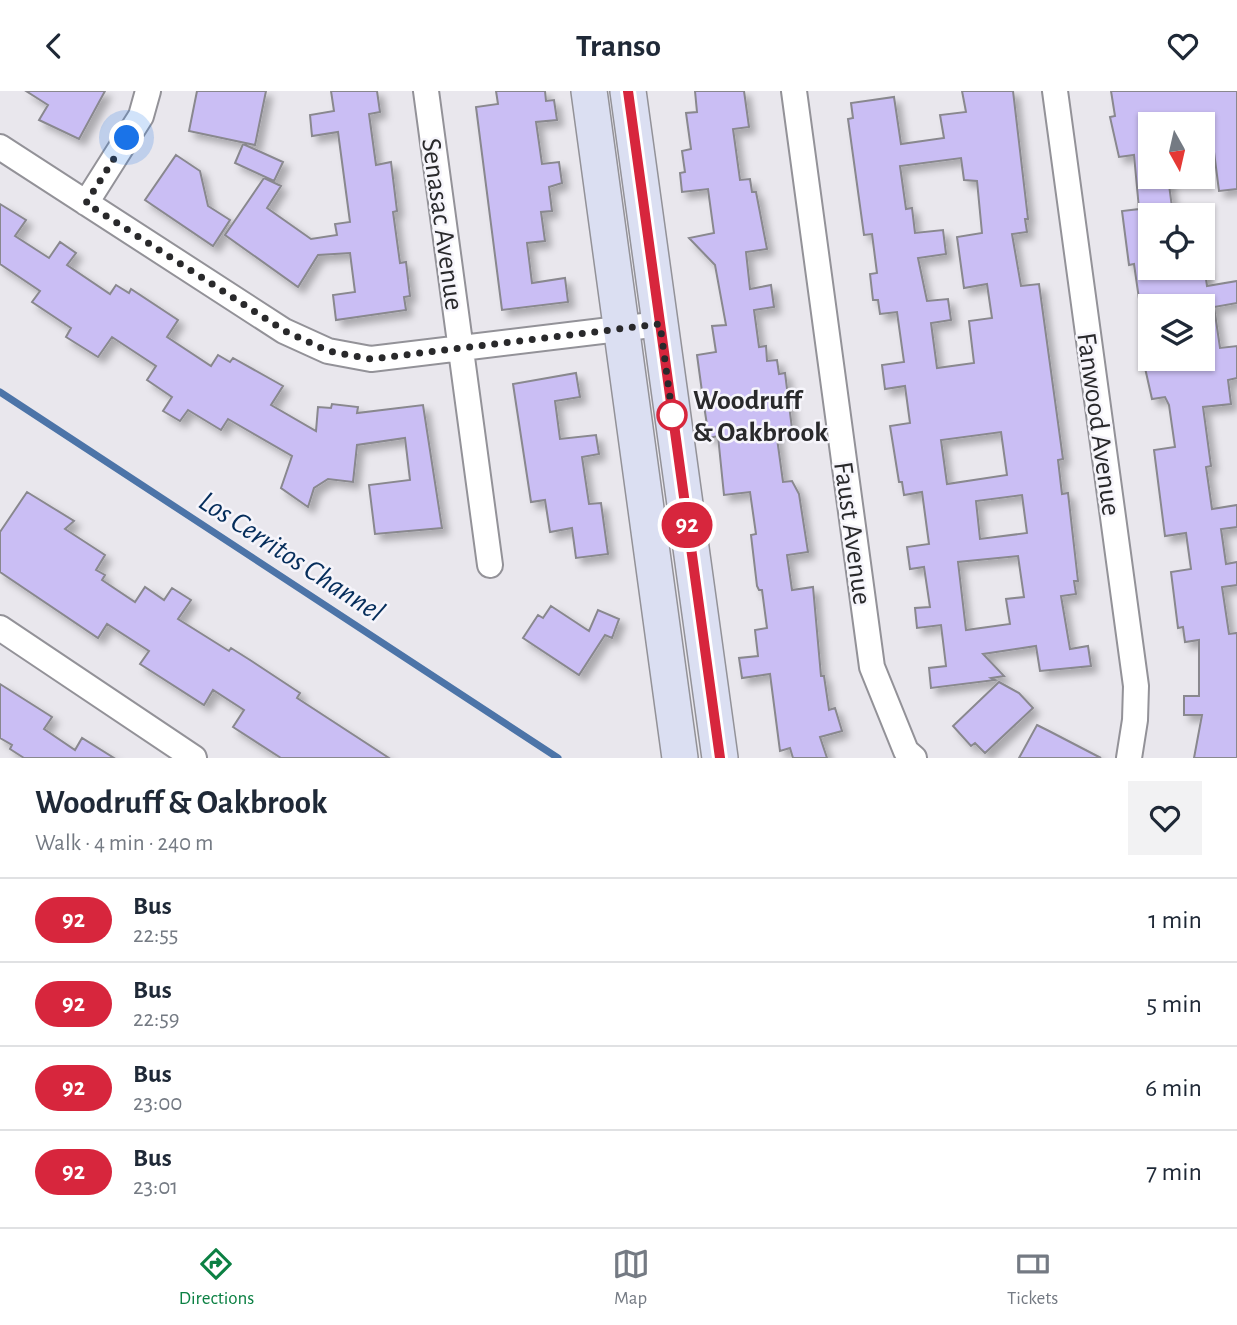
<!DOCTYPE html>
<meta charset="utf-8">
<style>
body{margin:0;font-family:"Alegreya Sans",sans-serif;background:#f2f2f3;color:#1f2937;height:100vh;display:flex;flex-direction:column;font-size:26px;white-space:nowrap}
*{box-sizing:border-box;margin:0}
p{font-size:23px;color:#747a83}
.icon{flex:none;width:38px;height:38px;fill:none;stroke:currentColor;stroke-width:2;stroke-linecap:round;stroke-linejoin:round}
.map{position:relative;height:667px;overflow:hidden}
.sheet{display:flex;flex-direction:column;background:#fff;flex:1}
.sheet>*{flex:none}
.badge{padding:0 14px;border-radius:23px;font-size:24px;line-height:46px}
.needle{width:46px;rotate:172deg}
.controls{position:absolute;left:1138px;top:21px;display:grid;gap:14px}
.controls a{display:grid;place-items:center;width:77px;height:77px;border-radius:0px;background:#fff;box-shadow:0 2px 5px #0004;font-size:35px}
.you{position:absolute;width:35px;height:35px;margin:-18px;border:5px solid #fff;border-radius:50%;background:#1a73e8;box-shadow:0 0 0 10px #1a73e833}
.map>.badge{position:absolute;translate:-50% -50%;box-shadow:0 0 0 4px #fff}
.round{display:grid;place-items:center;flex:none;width:74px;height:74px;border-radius:0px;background:#f2f2f3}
.headline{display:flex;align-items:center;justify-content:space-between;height:119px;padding:0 35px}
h1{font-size:33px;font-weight:700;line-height:52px}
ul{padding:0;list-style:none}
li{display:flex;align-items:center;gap:21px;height:84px;padding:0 35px;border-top:2px solid #e0e1e3}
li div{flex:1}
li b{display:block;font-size:26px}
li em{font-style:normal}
li .badge{min-width:77px;font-weight:700;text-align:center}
header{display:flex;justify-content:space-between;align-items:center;height:91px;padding:0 35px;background:#fff;font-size:32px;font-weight:700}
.tabs{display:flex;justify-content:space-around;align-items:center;height:98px;border-top:2px solid #e0e1e3;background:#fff;font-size:19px;color:#747a83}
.tabs a{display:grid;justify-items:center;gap:4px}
.tabs .current{color:#0b8043}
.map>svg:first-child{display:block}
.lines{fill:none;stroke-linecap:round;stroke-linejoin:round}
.stream{stroke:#4c74a8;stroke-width:7}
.building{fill:#cabef4;stroke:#89888e;stroke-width:2;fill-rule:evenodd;filter:url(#shadow)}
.street-casing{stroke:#939298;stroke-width:28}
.secondary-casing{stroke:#939298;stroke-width:38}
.street{stroke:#fff;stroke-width:24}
.secondary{stroke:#dbdff2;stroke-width:35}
.line-casing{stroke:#fff;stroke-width:16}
.line{stroke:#d7263d;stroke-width:10}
.walk{stroke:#29292b;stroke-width:7;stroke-dasharray:0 12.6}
.stop-dot{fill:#fff;stroke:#d7263d;stroke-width:3.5}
.labels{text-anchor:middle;stroke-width:5;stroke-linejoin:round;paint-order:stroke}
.street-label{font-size:28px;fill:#29292b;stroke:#f6f5fb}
.stop-label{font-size:28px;font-weight:bold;fill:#29292b;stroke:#f6f5fb;text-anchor:start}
.water-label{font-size:30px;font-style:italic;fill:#052d5b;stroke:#f6f5fb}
</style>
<header><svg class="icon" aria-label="back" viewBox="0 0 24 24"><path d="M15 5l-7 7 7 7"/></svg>Transo<svg class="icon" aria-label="heart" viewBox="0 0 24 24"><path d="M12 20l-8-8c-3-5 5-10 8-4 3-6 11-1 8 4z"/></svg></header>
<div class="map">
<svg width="1237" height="667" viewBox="0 0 1237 667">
<defs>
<filter id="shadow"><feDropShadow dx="6" dy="6" stdDeviation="3.5" flood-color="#0004"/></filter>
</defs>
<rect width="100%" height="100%" fill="#e9e7ed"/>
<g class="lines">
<path class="stream" d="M0 301 558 667"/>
</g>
<path class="building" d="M26 0H105L79 48 39 29 48 14Z
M197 0H266L255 54 189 40Z
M331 0H377L380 21 369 23 376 74 391 71 397 120 393 121 400 172 406 171 410 205 404 206 406 219 336 229 333 204 355 201 350 162 318 164 298 196 225 144 264 87 281 95 267 117 311 148 337 144 335 133 350 131 338 41 312 45 310 24 334 20Z
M496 0H545L546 10 554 9 557 29 536 31 542 73 559 71 562 92 549 96 552 120 541 121 545 150 527 152 532 192 565 187 568 211 502 219 476 16 498 13Z
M695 0H744L749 36 733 38 740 89 750 88 752 101H756L767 158 746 161 750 198 771 194 774 216 754 219 759 256 766 255 767 270 777 269 779 283 785 282 792 338 776 340 783 391 792 390 799 403 808 461 787 464 792 499 813 496 821 585H824L829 619 835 617 842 640 820 646 827 667H793L790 657 780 660 770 583 742 587 739 567 758 565 755 539 767 537 762 499H759L757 495 751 444 756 443 750 401 724 404 718 345 709 347 703 308 697 264 716 261 712 235 726 234 715 174 689 147 714 142 708 98 682 101 680 82 685 81 682 60 691 58 686 22 697 21Z
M962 0H1013L1028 128H1025L1027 141 1012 143 1021 195 1039 193 1063 368 1058 369 1062 403 1068 402 1078 490H1074L1076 503 1061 505 1070 558 1088 555 1091 575 1040 580 1036 555 983 563 1004 585 991 587 995 589 931 597 929 577 946 575 941 534 917 537 915 517 930 516 924 476 910 478 907 456 929 453 922 401 904 404 902 391H899L890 335 910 332 905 295 885 298 882 274 904 271 897 221 880 223 878 209H873L870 183 877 182 872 143 864 144 848 28 853 27 851 12 894 6 901 53 944 47 940 24 966 21ZM961 67 964 89 977 90 982 142 957 146 964 197 987 193 992 227 969 230 974 272 937 277 931 232 951 229 948 208 927 210 918 167 946 163 943 139 915 142 912 117 906 118 900 75ZM1001 341 1007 384 947 393 941 349ZM1022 404 1027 442 980 448 976 410ZM1018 465 1024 506 1006 508 1010 533 966 539 958 471Z
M1111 0H1237V98L1219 100 1213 53 1205 54 1202 31 1150 33V86H1168L1173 124H1150V177H1202L1204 174 1207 195 1237 190V212L1214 216 1220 257 1237 255V287L1228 289 1231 313 1203 316 1211 375 1206 376 1212 418 1237 414V436L1221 438 1226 473 1237 471V494L1222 496 1229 543 1237 542V667H1194L1202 624H1184V605H1199V549L1185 551 1183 536 1178 537 1171 481 1191 478 1186 442 1165 445 1154 359 1175 356 1169 314 1165 306 1152 308 1143 268H1202V215H1140L1134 173 1129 174 1122 120 1139 118 1134 64 1119 66 1110 26 1115 25Z
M243 53 283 71 274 90 235 72Z
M176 64 200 80 208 115 230 129 213 155 145 109Z
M0 113 26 129 15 145 49 167 60 151 76 162 67 174 110 203 116 194 129 202 131 198 178 229 167 246 211 275 218 264 230 271 233 267 283 295 271 314 316 340 318 316 331 317 332 313 358 316 357 322 423 314 442 437 375 443 369 394 410 389 405 347 357 354 353 391 328 388 314 397 308 416 281 397 292 365 228 328 221 339 188 319 180 330 163 320 172 306 147 289 156 275 112 246 98 266 66 246 71 237 32 211 40 200 0 173Z
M576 282 580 306 555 310 560 348 596 344 599 363 582 366 589 413 601 412 608 463 576 467 572 437 550 441 545 409 531 411 513 293Z
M27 401 74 430 65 438 105 464 96 479 105 484 102 489 135 511 145 496 164 509 172 497 191 509 178 528 229 560 231 557 250 569 300 602 297 607 389 667H281L233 636 244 619 213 599 204 614 140 573 149 560 107 533 98 547 0 481V441Z
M551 515 589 540 598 519 619 528 612 547 605 544 579 584 523 547 538 524 543 527Z
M999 591 1019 602 1033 617 985 662 975 652 971 655 953 635Z
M0 593 52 626 44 638 75 659 82 647 114 667H24L10 658 12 654 0 647Z
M1037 634 1049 640 1101 667H1019Z"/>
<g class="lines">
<g class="street-casing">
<path id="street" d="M426 0 490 474
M794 0 872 576 906 660 914 667
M1055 0 1136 595 1135 629 1129 667
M0 56 284 240 328 260 371 268 660 233
M86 112 141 25 148 0
M0 537 194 667"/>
</g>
<g class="secondary-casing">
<path id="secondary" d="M589 0 680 667
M628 0 720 667"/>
</g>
<use href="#street" class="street"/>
<use href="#secondary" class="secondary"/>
</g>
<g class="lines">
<g class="line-casing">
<path id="line" d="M628 0 720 667"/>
</g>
<use href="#line" class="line"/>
<path class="walk" d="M127 47 86 112 285 240 328 260 371 268 660 233 674 336 672 324"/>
</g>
<circle class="stop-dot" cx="672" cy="324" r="14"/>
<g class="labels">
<g class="street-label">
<text transform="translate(444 133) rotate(82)" y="10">Senasac Avenue</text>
<text transform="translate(1100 333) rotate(82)" y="10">Fanwood Avenue</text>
<text transform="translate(854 442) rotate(82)" y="10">Faust Avenue</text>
</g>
<g class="stop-label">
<text x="693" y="318">Woodruff<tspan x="693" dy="32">&amp; Oakbrook</tspan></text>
</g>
<g class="water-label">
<text transform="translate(292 465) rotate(33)" y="10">Los Cerritos Channel</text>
</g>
</g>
</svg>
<div class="controls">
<a><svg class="needle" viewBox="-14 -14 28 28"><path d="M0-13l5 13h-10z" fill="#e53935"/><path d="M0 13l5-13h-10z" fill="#747a83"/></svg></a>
<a><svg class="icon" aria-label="locate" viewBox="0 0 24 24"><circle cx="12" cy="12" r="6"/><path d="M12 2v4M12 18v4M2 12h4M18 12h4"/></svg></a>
<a><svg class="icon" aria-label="layers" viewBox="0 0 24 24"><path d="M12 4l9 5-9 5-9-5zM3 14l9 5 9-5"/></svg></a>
</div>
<div class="you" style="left:127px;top:47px"></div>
<b class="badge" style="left:687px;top:434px;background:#d7263d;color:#fff">92</b>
</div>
<section class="sheet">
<div class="headline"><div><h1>Woodruff &amp; Oakbrook</h1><p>Walk · 4 min · 240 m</p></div><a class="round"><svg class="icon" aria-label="heart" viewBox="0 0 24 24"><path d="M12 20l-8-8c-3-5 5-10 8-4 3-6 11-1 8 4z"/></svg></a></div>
<ul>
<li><span class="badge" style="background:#d7263d;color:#fff">92</span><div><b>Bus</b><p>22:55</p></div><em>1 min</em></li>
<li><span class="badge" style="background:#d7263d;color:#fff">92</span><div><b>Bus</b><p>22:59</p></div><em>5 min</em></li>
<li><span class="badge" style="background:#d7263d;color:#fff">92</span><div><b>Bus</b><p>23:00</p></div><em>6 min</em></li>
<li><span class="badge" style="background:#d7263d;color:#fff">92</span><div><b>Bus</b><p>23:01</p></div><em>7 min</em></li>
</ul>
</section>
<nav class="tabs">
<a class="current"><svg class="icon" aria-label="directions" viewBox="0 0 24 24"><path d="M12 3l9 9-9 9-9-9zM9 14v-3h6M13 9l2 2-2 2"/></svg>Directions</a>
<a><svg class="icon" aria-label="map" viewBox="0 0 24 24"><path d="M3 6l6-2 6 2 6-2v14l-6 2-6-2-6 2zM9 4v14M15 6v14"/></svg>Map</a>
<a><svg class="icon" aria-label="tickets" viewBox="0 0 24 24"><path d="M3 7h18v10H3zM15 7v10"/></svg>Tickets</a>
</nav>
